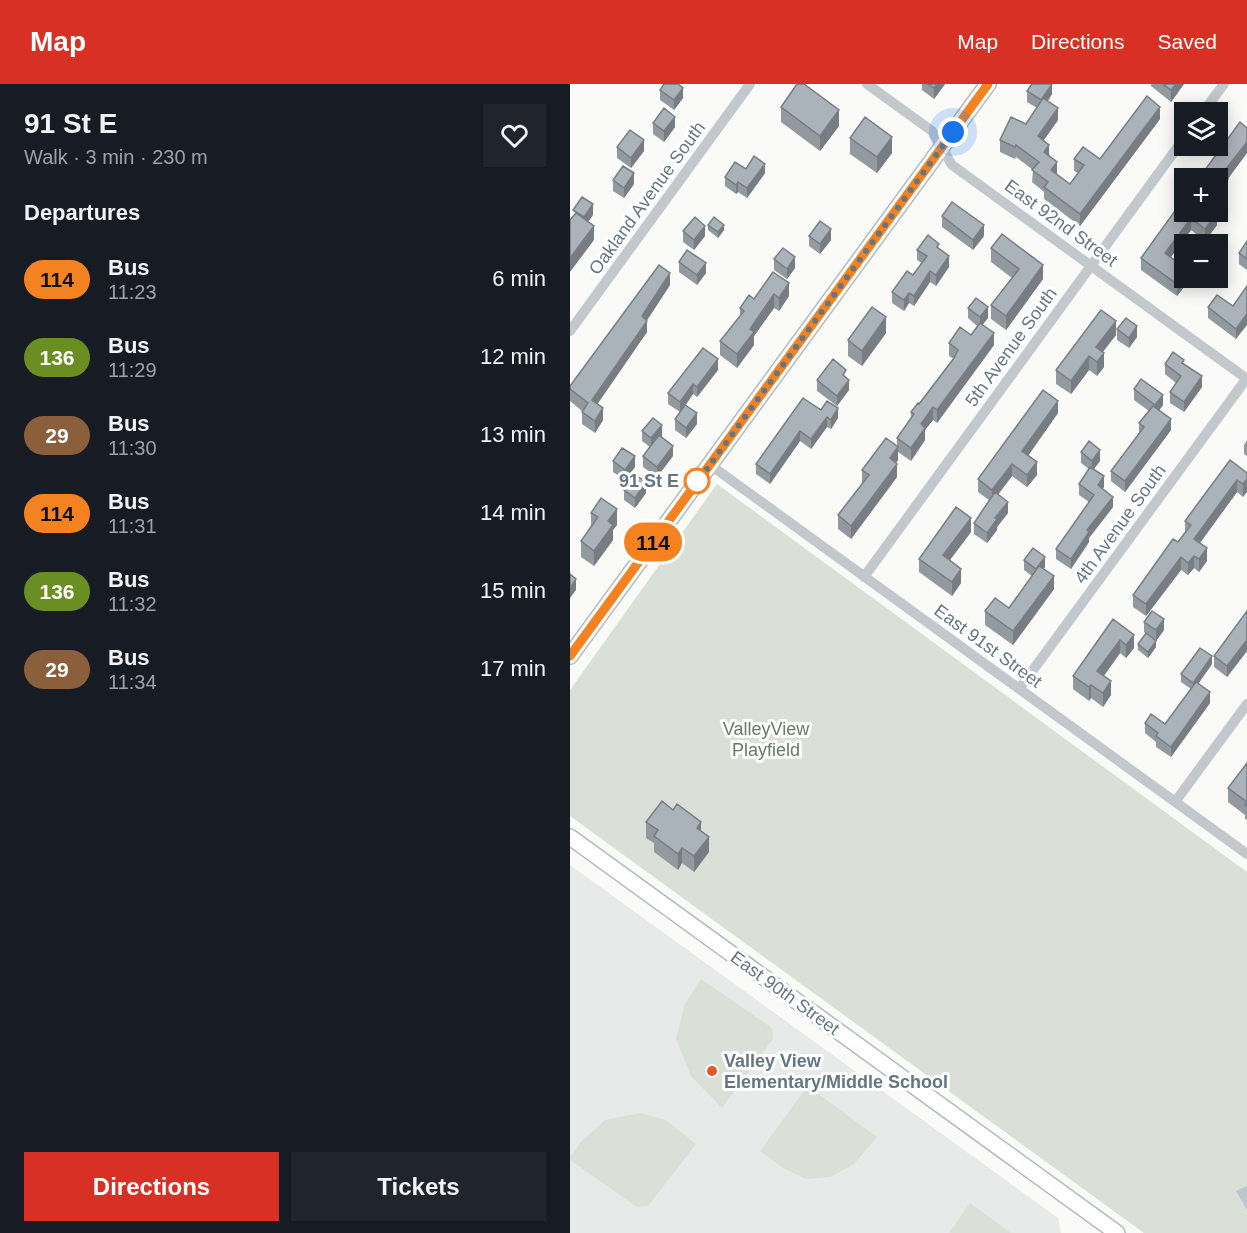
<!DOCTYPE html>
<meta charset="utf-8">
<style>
body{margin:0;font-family:Arial,sans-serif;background:#20242c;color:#f1f3f6;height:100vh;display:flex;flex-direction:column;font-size:22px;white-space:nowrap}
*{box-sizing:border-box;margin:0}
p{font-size:20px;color:#9ea1a6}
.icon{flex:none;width:33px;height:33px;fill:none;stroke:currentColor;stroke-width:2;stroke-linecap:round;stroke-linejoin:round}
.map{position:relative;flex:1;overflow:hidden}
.drawer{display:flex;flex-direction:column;background:#171b24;width:570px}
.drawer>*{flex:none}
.badge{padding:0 12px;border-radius:20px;font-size:21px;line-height:39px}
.fabs{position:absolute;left:604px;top:18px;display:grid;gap:12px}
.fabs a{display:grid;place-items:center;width:54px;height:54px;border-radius:0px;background:#171b24;box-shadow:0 3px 15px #0003;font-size:30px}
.you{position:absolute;width:30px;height:30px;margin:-15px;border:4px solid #fff;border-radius:50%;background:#1a73e8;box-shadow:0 0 0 9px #1a73e833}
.map>.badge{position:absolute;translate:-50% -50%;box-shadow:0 0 0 3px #fff}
h2{padding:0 24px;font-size:22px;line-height:54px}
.round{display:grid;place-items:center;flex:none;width:63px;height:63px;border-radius:0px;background:#20242c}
.headline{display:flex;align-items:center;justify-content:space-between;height:102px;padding:0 24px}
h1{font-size:28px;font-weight:700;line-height:45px}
.primary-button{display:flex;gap:12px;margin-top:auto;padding:12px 24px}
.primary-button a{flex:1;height:69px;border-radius:0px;background:#d93025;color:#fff;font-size:24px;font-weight:700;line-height:69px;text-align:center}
.primary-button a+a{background:#20242c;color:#f1f3f6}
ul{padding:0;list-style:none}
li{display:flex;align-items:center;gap:18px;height:78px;padding:0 24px}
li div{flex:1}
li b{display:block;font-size:22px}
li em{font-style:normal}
li .badge{min-width:66px;font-weight:700;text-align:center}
header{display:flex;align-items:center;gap:36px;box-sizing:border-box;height:84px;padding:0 30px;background:#d93025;color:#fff}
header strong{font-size:28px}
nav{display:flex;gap:33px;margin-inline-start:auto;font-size:21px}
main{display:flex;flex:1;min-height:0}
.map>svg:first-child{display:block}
.built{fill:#e8e9e9}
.green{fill:#dadfd7}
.water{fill:#bbc7cb}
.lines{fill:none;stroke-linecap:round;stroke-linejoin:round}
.secondary-casing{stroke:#b3babf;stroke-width:18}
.street{stroke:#c3c8cc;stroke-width:10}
.secondary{stroke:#fff;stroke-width:15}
.wall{fill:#929a9f}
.shaded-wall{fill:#777d82}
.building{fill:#aab3b9;stroke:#777d82;stroke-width:1.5}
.line-casing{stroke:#fff;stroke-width:14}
.line{stroke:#f58220;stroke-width:9}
.walk{stroke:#657683;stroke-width:6;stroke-dasharray:0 10.8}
.stop-dot{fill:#fff;stroke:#f58220;stroke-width:3}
.poi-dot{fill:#e4572e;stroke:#fff;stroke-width:2}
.labels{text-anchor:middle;stroke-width:6;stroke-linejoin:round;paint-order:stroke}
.street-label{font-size:18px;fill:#657683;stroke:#fff}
.stop-label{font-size:18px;font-weight:bold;fill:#657683;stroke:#fff;text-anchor:end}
.park-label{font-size:18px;fill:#687a64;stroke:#fff}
.poi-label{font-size:18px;font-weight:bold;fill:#657683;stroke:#fff;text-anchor:start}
</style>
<header>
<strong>Map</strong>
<nav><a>Map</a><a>Directions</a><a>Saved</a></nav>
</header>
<main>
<section class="drawer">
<div class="headline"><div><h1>91 St E</h1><p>Walk · 3 min · 230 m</p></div><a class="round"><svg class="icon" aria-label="heart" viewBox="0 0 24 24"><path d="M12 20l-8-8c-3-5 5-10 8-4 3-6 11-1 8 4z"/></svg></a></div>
<h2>Departures</h2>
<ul>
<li><span class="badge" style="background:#f58220;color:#111">114</span><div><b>Bus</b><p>11:23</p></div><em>6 min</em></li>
<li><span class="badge" style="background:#6b8e23;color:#fff">136</span><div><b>Bus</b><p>11:29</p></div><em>12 min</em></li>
<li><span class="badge" style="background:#8b5e3c;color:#fff">29</span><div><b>Bus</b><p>11:30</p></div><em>13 min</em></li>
<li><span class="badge" style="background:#f58220;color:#111">114</span><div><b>Bus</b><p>11:31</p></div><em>14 min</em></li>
<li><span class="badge" style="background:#6b8e23;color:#fff">136</span><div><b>Bus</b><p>11:32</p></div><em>15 min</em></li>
<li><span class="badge" style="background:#8b5e3c;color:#fff">29</span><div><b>Bus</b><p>11:34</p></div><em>17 min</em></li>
</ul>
<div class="primary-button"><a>Directions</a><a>Tickets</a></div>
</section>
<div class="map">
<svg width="677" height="1149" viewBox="0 0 677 1149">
<rect width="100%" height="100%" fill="#fafaf8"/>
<path class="built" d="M0 781 488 1134 491 1149H0Z"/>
<path class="green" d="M147 400 677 788V1149H574L0 732V606Z
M131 895 202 944 203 955 152 1024 121 992 106 955 115 920Z
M243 1006 307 1053 284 1080 260 1093 236 1095 213 1084 190 1067 234 1007Z
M70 1029 96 1036 126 1060 78 1122 67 1123 0 1076V1073L11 1058 35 1036Z
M400 1119 441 1149H379Z"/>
<path class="water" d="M677 1102V1126L666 1107Z"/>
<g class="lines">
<g class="secondary-casing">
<path id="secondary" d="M0 572 418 0
M0 753 547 1149"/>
</g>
<path class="street" d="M297 0 362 47 382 81 677 295
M633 28 654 0
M0 247 180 0
M139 380 677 770
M294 493 615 53
M449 605 677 294
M605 718 677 620"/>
<use href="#secondary" class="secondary"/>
</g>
<path class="wall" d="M352 0H375L364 15 352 6Z
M581 0H614L601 18 581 2Z
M90 6 113 14 104 26 90 16Z
M457 7 482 10 478 17 488 36 474 56 487 90 500 100 508 89 504 87V75H530L590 35 510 142 474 115V108L462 98 463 86 446 73 445 75 430 68V56L456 40 467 24 457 18Z
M211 23 269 42 250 67 211 38Z
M83 39 105 43 94 58 83 50Z
M280 54 322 69 307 89 280 70Z
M47 63 74 67 61 84 47 74Z
M677 69 658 95V107L650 117 648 116V94Z
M176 85 195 89 177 114 168 108 166 110 155 102V93Z
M43 96 64 100 54 114 43 107Z
M615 113 647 141 635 157 621 146 601 173 618 194V198L607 212 571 186V174Z
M372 132 414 152 403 166 372 143Z
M138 141 154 146 148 154 138 146Z
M113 147 135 152 124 166 113 158Z
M239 152 261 156 250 170 239 162Z
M677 157V186L669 180V169Z
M421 164 473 195 436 246 421 235V221L442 194 421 178Z
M369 165 379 183 366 202 360 198 344 222 339 219 334 227 322 219V208L343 191 352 179 347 176V166Z
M204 175 225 184 217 195 204 186Z
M109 178 136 189 127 201 109 188Z
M203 188 219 212 209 227 204 224 184 252V261L167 284 150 271V257L170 232V224L184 215Z
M100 201 77 236V248L27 320 33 336 25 349 12 340V327L0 317V302Z
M677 202 666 255 638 234V223L663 222Z
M398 224 418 234 412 241 424 261 367 339 363 336 355 346V356L341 377 328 368V376L326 379 327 393 281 455 268 445V431L292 400V386L327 362V354L341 333V328L349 320 384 275 379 272V259L401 251 407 242 398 234Z
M547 245 567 253 559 264 547 256Z
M316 249 292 282 278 272V256Z
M546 251 532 268 534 283 527 292 519 286 501 310 486 300V286Z
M595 280H614L632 303 614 328 600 319V308L606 299 595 290Z
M148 286 127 313 123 310 116 321 127 340 116 354 105 346V335L110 328 98 320V309Z
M276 294 279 306 267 322 247 307V296Z
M564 305 593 321 589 326 601 346 555 408 541 397V387L569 349V339L579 327 564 316Z
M251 326 268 334 261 345 257 343 241 365 230 357 200 400 186 390V380Z
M488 329 458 372 467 391 457 403 442 392 428 411 438 429 427 443V446L417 459 404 450V439L419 416 408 408V395Z
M72 347 92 352 91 353 103 372 87 393 73 383V372L80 363 72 357Z
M677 356V372L674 370V361Z
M511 368 530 377 524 385 534 403 532 404 543 423 519 454V458L501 485 486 475V465L519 418 509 411V400L519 385 511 379Z
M660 376 677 389 673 413 667 408 630 459 637 477 629 488 624 484 618 491 611 486 576 532 563 523V511L608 458 615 448V437Z
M43 377 65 383 55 396 43 388Z
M54 406 76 409 65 424 54 416Z
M21 429 47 441 43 446V456L24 482 11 473V457L21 442Z
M401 448 380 476 391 499 382 512 349 488V475Z
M454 476 475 483 474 485 484 505 443 561 415 541V527L439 524 462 492 454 486Z
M677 527V567L657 593 644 583V572Z
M543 535 564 564 556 574 550 569 534 592 541 611 533 623 521 614 519 617 503 605V592Z
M574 538 594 546 586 557 574 548Z
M568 560 586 563 578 574 568 566Z
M642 580 628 600 640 619 601 673 586 663V658L575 649V639L595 640 621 605 611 598V590Z
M677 679V736L675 735V731L658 718V704Z
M76 738 131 747 139 768 124 788 112 779 108 786 84 768V759L76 754Z"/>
<path class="shaded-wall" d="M367 0H375L364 15V4Z
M482 0V10L471 27V16Z
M606 0H614L601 18V6Z
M113 4V14L104 26V16Z
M590 23V35L510 142V130Z
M488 24V36L468 64V52Z
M269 26V42L250 67V52Z
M105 33V43L94 58V47Z
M322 53V69L307 89V73Z
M74 56V67L61 84V74Z
M677 58V69L652 102V90Z
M479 61V73L474 68Z
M487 78V90L481 86Z
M195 80V89L177 114V104Z
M64 89V100L54 114V104Z
M658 95V107L650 117V106Z
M168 98V108L166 110V101Z
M23 120V131L14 144V133Z
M647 129V141L635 157V145Z
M621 134V146L595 181V169Z
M154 141V146L148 154V148Z
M414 141V152L403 166V156Z
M24 142V156L0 188V174Z
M135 142V152L124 166V156Z
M261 145V156L250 170V160Z
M379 172V183L366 202V191Z
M225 173V184L217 195V185Z
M136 179V189L127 201V191Z
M473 181V195L436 246V232Z
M360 187V198L344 222V212Z
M100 189V201L72 244 77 237V248L22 328V316L72 232Z
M615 190V194H618V198L607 212V200Z
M219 199V212L209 227V214Z
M339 209V219L334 227V216Z
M204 210V224L184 252V261L167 284V270L180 245Z
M418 223V234L410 244V233Z
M677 230V241L666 255V245Z
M316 233V249L292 282V267Z
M546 237V251L526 277V263Z
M567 242V253L559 264V254Z
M424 249V261L367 339V326Z
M534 269V283L527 292V278Z
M519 272V286L501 310V297Z
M148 275V286L127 313V303Z
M632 292V303L614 328V318Z
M279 296V306L267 322V312Z
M123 300V310L110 328V318Z
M593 311V321L585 332V321Z
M488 317V329L452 380V367Z
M363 323V336L355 346V356L341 377V364L351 340Z
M33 324V336L25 349V337Z
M268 324V334L261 345V336Z
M127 329V340L116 354V344Z
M257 333V343L241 365V355Z
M601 335V346L555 408V397Z
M92 341V352L81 365V354Z
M230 347V357L200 400V390Z
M103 362V372L87 393V383Z
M328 363V376L320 388V374Z
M530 366V377L522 387V377Z
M65 372V383L55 396V386Z
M467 378V391L457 403V391Z
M327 380V393L281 455V442Z
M442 380V392L422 418V406Z
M534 392V403L528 411V401Z
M677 395V408L673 413V400Z
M667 396V408L624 467V455Z
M76 398V409L65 424V414Z
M543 413V423L519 454V458L501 485V475L517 446Z
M438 418V429L427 443V446L417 459V449L425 434Z
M47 425V441L43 446V456L24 482V467L38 437Z
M401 434V448L373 485V471Z
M637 464V477L629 488V475Z
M624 472V484L618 491V479Z
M475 473V483L466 495V485Z
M611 473V486L576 532V520Z
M391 485V499L382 512V498Z
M484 492V505L443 561V547Z
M6 495V506L0 514V504Z
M594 535V546L586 557V546Z
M564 551V564L556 574V561Z
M550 556V569L527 601V587Z
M677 556V567L657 593V582Z
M586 557V563L578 574V568Z
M642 572V580L623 607V599Z
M541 597V611L533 623V609Z
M521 601V614L519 617V603Z
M640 608V619L601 673V663Z
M131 738V754L127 744Z
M139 753V768L124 788V772Z
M112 764V779L108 786V770Z"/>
<path class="building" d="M94 0H108L113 4 104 16 90 6Z
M227 0H234L269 26 250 52 211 23Z
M358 0H367L364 4Z
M462 0H482L471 16 457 7Z
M593 0H606L601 6Z
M577 12 590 23 510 130 474 103 478 98 462 86 469 78 446 61 445 63 430 56 441 33 456 40 473 14 488 24 468 52 479 61 474 68 487 78 481 86 500 100 514 81 504 75 513 63 530 75Z
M94 24 105 33 94 47 83 39Z
M295 33 322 53 307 73 280 54Z
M670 38 677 44V58L652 90 658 95 650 106 648 104V94H629Z
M60 46 74 56 61 74 47 63Z
M184 72 195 80 177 104 168 98 166 101 155 93 165 78 176 85Z
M53 82 64 89 54 104 43 96Z
M12 113 23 120 14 133 3 126Z
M615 113V128H645L647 129 635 145 621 134 595 169 615 184V190L607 200 571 174Z
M382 118 414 141 403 156 372 132Z
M6 129 24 142 0 174V136Z
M125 133 135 142 124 156 113 147Z
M144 133 154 141 148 148 138 141Z
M250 137 261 145 250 160 239 152Z
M432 150 473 181 436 232 421 221 449 185 421 164Z
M358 151 369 160 367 163 379 172 366 191 360 187 344 212 339 209 334 216 322 208 337 187 343 191 357 172 347 166Z
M677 157V175L669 169Z
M213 164 225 173 217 185 204 175Z
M117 166 136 179 127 191 109 178Z
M89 181 100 189 72 232 77 237 22 316 33 324 25 337 12 328 18 319 0 305V302Z
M203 188 219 199 209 214 204 210 180 245 184 248 167 270 150 257 174 227 170 224 179 211 184 215Z
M677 202V230L666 245 638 223 647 211 663 222Z
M406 214 418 223 410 233 398 224Z
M302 223 316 233 292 267 278 256Z
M531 226 546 237 526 263 534 269 527 278 519 272 501 297 486 286Z
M556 234 567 242 559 254 547 245Z
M410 239 424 249 367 326 363 323 351 340 355 344 341 364 327 354 344 330 341 328 348 319 349 320 384 274 388 266 379 259 390 243 401 251Z
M133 264 148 275 127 303 123 300 110 318 98 309Z
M603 268 614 276 612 279 632 292 614 318 600 308 611 292 595 280Z
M263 275 276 286 273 291 279 296 267 312 247 296Z
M571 295 593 311 585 321 564 305Z
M473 306 488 317 452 367 467 378 457 391 442 380 422 406 408 395Z
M233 314 251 326 257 317 268 324 261 336 257 333 241 355 230 347 200 390 186 380Z
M115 321 127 329 116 344 105 335Z
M583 322 601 335 555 397 541 387 574 343 569 339Z
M83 334 92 341 81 354 72 347Z
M89 351 103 362 87 383 73 372Z
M316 354 328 363 320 374 327 380 281 442 268 431 299 391 292 386Z
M519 357 530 366 522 377 511 368Z
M52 364 65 372 55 386 43 377Z
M660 376 677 389V395L673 400 667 396 624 455 637 464 629 475 624 472 618 479 611 473 576 520 563 511 603 455 608 458 621 441 615 437Z
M520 383 534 392 528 401 543 413 517 446 519 448 501 475 486 465 524 411 509 400Z
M64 390 76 398 65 414 54 406Z
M425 408 438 418 425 434 427 435 417 449 404 439Z
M31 414 47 425 38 437 43 441 24 467 11 457 28 433 21 429Z
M386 423 401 434 373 471 391 485 382 498 349 475Z
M463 464 475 473 466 485 454 476Z
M469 482 484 492 443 547 415 527 425 514 439 524Z
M0 490 6 495 0 504Z
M582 527 594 535 586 546 574 538Z
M677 527V556L657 582 644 572Z
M543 535 564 551 556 561 550 556 527 587 541 597 533 609 521 601 519 603 503 592Z
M576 549 586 557 578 568 568 560Z
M630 564 642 572 623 599 611 590Z
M626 598 640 608 601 663 586 652 588 649 575 639 581 630 595 640Z
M677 679V722L675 721 677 718 658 704Z
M92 717 103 726 107 720 131 738 127 744 139 753 124 772 112 764 108 770 84 752 88 746 76 738Z"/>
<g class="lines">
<g class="line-casing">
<path id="line" d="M0 572 418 0"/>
</g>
<use href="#line" class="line"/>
<path class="walk" d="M127 397 126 400 383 48"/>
</g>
<circle class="stop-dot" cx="127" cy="397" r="12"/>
<circle class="poi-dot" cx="142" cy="987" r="6"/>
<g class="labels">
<g class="street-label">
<text transform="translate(77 114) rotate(-54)" y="6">Oakland Avenue South</text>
<text transform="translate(491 139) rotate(36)" y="6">East 92nd Street</text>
<text transform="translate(441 263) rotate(-54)" y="6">5th Avenue South</text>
<text transform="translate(550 440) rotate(-54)" y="6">4th Avenue South</text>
<text transform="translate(418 562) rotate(36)" y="6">East 91st Street</text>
<text transform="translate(215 909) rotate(36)" y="6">East 90th Street</text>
</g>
<g class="stop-label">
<text x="109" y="403">91 St E</text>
</g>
<g class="park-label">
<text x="196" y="651">ValleyView<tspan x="196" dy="21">Playfield</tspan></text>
</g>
<g class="poi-label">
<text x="154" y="983">Valley View<tspan x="154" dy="21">Elementary/Middle School</tspan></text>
</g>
</g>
</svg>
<div class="fabs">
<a><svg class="icon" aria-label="layers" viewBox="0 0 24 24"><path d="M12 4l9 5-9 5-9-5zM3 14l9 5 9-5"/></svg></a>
<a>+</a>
<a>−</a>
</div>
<div class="you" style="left:383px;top:48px"></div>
<b class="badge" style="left:83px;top:458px;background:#f58220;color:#111">114</b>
</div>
</main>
